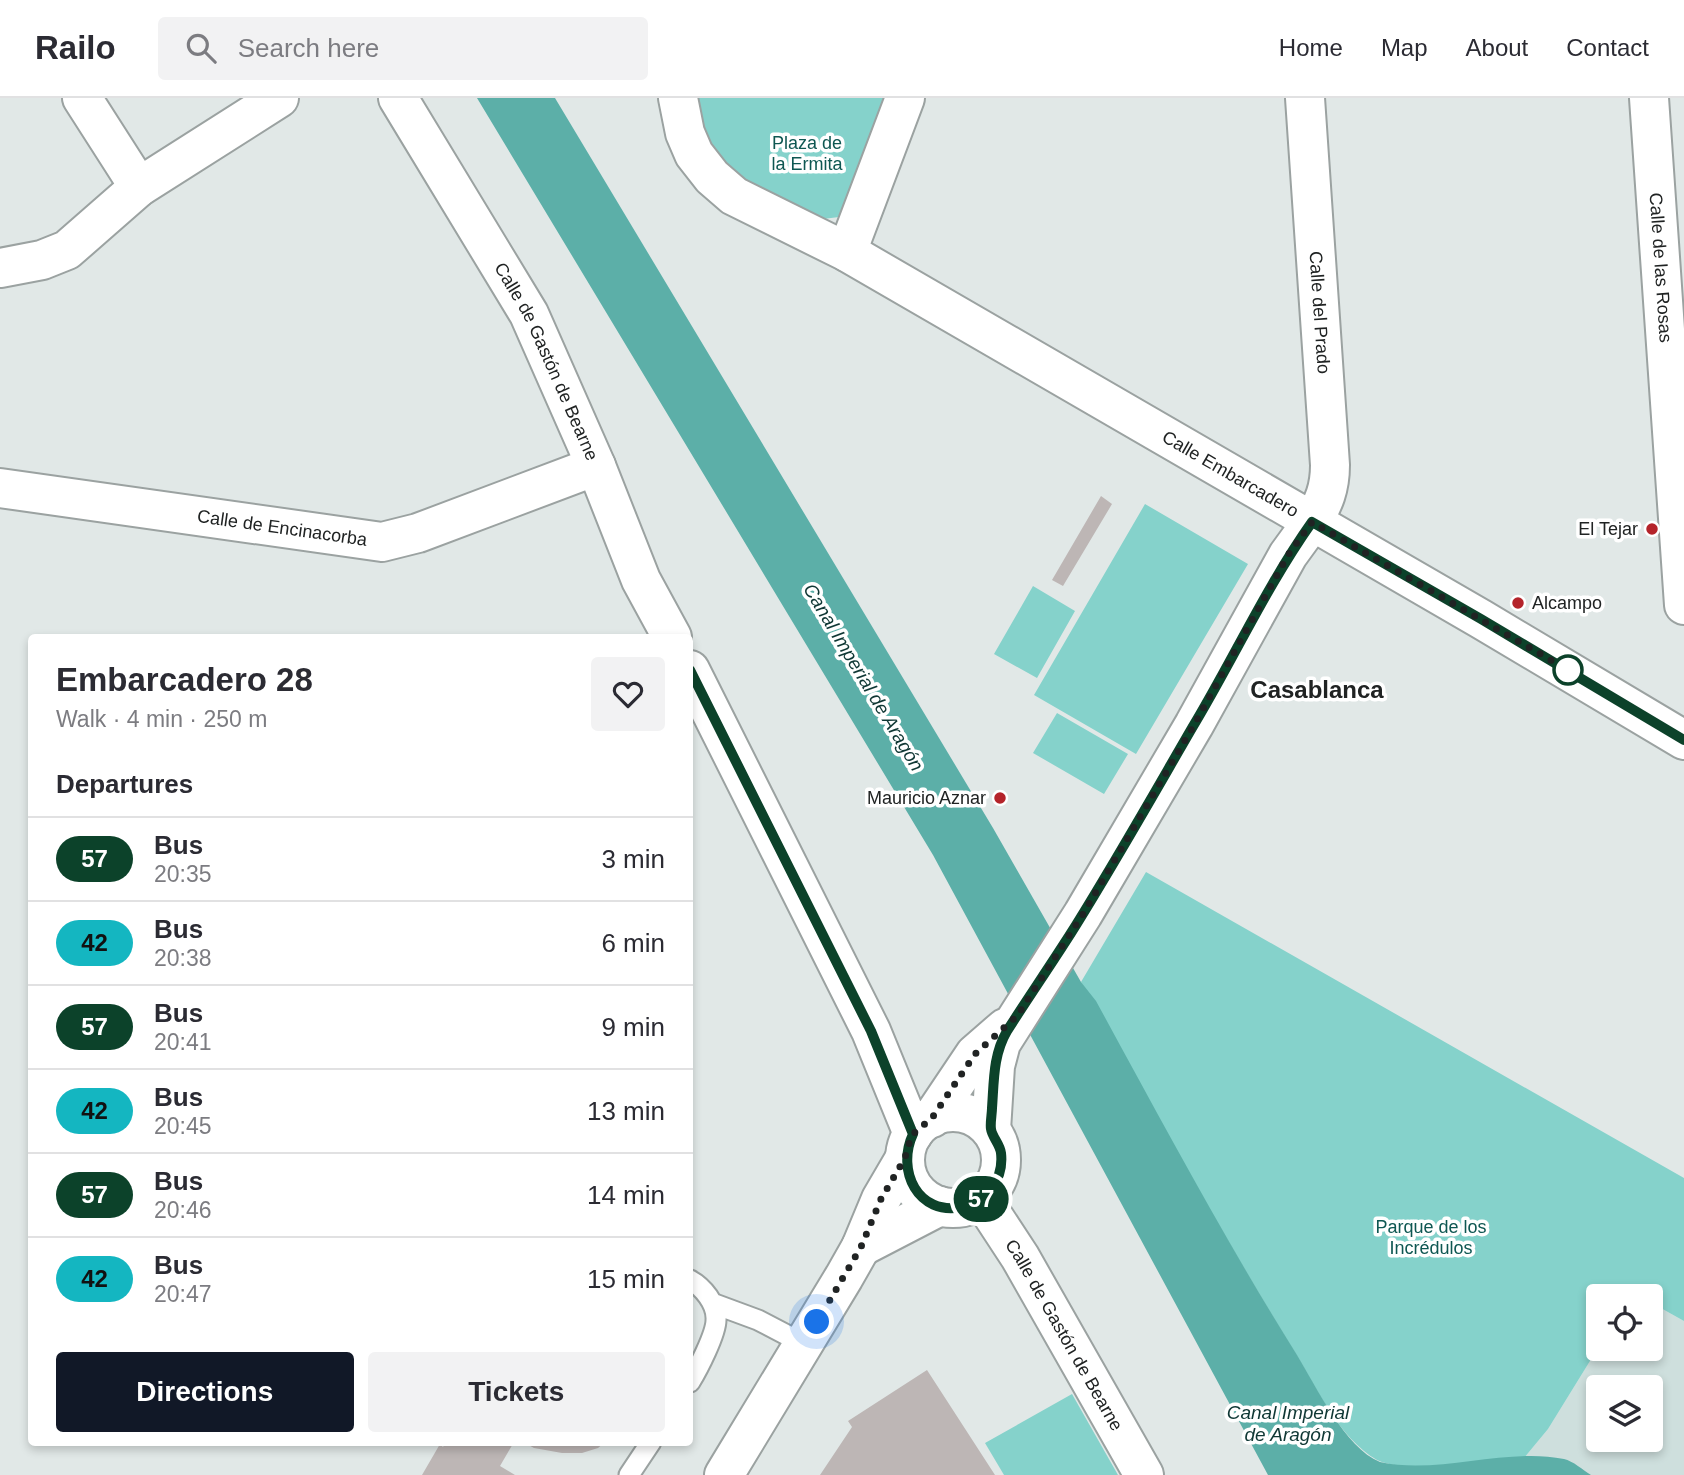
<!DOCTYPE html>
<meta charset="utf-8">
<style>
body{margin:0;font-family:Arial,sans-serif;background:#f2f2f3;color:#2b2b33;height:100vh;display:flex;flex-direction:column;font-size:26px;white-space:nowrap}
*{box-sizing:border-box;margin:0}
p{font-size:23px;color:#7c7c81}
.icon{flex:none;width:38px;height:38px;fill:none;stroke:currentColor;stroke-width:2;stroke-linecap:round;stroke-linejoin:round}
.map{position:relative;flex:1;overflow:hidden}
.side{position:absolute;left:28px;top:536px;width:665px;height:812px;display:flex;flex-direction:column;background:#fff;border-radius:7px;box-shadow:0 4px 10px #0003}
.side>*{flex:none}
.badge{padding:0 14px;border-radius:23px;font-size:24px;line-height:46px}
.tools{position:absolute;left:1586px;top:1186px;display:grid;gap:14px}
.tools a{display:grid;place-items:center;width:77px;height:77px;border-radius:7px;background:#fff;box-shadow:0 4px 10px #0003;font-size:35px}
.you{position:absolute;width:35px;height:35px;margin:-18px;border:5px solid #fff;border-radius:50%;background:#1a73e8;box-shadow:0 0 0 10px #1a73e833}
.map>.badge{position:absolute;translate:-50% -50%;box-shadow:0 0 0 4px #fff}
h2{padding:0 28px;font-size:26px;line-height:63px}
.round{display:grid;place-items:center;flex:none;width:74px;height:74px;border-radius:7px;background:#f2f2f3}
.summary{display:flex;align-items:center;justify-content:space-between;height:119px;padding:0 28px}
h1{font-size:33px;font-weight:700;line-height:52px}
.button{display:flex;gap:14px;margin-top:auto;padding:14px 28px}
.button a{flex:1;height:80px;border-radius:7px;background:#111827;color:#fff;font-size:28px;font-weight:700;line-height:80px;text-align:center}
.button a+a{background:#f2f2f3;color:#2b2b33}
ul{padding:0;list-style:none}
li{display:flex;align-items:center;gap:21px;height:84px;padding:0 28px;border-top:2px solid #e1e1e2}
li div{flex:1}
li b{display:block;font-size:26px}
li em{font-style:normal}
li .badge{min-width:77px;font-weight:700;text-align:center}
header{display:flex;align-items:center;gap:42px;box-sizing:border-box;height:98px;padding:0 35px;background:#fff;border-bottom:2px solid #e1e1e2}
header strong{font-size:33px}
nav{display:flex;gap:38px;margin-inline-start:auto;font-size:24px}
.search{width:490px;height:63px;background:#f2f2f3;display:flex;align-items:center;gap:18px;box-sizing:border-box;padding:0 24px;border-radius:7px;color:#7c7c81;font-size:26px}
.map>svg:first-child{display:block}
.built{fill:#cedfdd;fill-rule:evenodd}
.green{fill:#85d2cb}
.water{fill:#5cafa8}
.building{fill:#bdb6b5}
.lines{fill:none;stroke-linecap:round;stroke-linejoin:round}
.service-casing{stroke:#9ba2a1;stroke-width:23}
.minor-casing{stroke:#9ba2a1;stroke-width:42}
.tertiary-casing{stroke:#9ba2a1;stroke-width:42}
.service{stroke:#fff;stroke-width:19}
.minor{stroke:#fff;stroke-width:38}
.tertiary{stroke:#fff;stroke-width:38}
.line-casing{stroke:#fff;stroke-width:16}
.line{stroke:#0c422a;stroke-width:10}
.walk{stroke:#202323;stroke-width:7;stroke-dasharray:0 12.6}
.poi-dot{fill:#b4232a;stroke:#fff;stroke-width:2.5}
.stop-dot{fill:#fff;stroke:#0c422a;stroke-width:3.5}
.labels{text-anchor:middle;stroke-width:7;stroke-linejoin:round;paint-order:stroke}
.park-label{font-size:18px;fill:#0e5752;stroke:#fff}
.street-label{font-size:18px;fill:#202323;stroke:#fff}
.poi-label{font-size:18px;fill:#202323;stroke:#fff;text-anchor:end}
.water-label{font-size:19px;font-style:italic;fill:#0f3734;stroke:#fff}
.district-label{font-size:24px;font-weight:bold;fill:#202323;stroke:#fff}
</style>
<header>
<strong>Railo</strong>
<div class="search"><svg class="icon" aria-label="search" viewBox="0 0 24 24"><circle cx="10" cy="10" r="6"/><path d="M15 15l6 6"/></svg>Search here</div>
<nav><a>Home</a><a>Map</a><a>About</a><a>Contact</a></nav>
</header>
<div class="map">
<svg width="1684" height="1377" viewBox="0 0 1684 1377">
<rect width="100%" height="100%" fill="#e1e8e7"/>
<path class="built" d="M1650 1204 1684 1223V1377H1395L1524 1360 1548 1331 1598 1250 1650 1251ZM1598 1290H1650V1342H1598Z"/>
<path class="green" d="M695 0H887L839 119 823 121 736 78 699 35Z
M1145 406 1248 466 1136 656 1034 597Z
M1033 488 1075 513 1037 580 994 556Z
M1057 615 1128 656 1104 696 1033 655Z
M1146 774 1684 1080V1223L1650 1204V1199H1640L1633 1195 1630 1199H1598V1250L1548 1331 1524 1360C1487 1366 1410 1377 1377 1362 1338 1339 1317 1290 1294 1253 1219 1132 1151 1007 1081 884Z
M1072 1296 1118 1377H1004L985 1345Z"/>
<path class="water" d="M477 0H555L993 730 1081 884 1096 903C1161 1022 1225 1142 1297 1257 1316 1288 1345 1350 1380 1364 1439 1377 1506 1349 1564 1361 1573 1363 1583 1372 1591 1377H1268L933 757Z"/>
<path class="building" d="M1101 398 1112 406 1063 488 1052 482Z
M927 1272 995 1377H820L852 1329 848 1323Z
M446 1344H514L500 1368 515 1377H422L440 1346 443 1349Z
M523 1344H605L598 1350 582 1355H562L534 1350Z"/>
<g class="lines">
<g class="service-casing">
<path id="service" d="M690 1182C703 1189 717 1206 716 1222 716 1236 698 1271 690 1284
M712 1205 758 1222 804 1246
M629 1377 651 1344"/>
</g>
<g class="minor-casing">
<g id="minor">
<path d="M82 0 139 89"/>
<path id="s1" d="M1305 0 1330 367C1330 390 1324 405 1312 424"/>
<path id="s2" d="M1649 0 1684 507"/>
<path d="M847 154 905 0"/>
<path d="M0 170 42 162 67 152 139 89 279 0"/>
<path id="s3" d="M0 390 382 444 418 435 596 368"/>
<path d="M861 1149 940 1108"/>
<path d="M724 1377 844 1179 861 1149 881 1101 905 1060"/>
</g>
</g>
<g class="tertiary-casing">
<g id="tertiary">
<path id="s4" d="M398 0 529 216 596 368 641 482 672 539"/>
<path id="s5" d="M678 0 685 35 694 56 712 79 734 98 847 154 1481 521 1684 642"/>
<path d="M690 572 871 933 913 1036"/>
<circle cx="953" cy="1062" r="48"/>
<path d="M932 1020 975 956 1005 930"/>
<path d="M991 1032 995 968 1001 945 1083 816 1194 627 1288 457 1312 424"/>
<path id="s6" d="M982 1101 1020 1159 1144 1377"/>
</g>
</g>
<use href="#service" class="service"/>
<use href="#minor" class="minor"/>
<use href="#tertiary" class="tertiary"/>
</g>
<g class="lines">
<g class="line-casing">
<path id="line" d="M690 572 871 933 913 1036C896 1073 918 1118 962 1109 987 1104 1004 1081 1001 1055 1000 1046 992 1039 991 1031 990 1025 992 1016 992 1010 994 983 993 957 1007 933 1028 900 1050 868 1071 835 1113 768 1152 699 1192 630 1233 562 1266 489 1312 424L1481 521 1684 642"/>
</g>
<use href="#line" class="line"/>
<path class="walk" d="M817 1224 861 1149 881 1101 905 1060 908 1048 913 1036 932 1020 975 956 1017 918 1083 816 1194 627 1288 457 1312 424 1568 572"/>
</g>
<g class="poi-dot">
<circle cx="1652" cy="431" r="7"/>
<circle cx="1518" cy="505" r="7"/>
<circle cx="1000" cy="700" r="7"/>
</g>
<circle class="stop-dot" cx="1568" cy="572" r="14"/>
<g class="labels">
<g class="park-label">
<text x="807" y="51">Plaza de<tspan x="807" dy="21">la Ermita</tspan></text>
<text x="1431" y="1135">Parque de los<tspan x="1431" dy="21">Incrédulos</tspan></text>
</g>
<g class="street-label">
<text dy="6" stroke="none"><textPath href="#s2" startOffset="170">Calle de las Rosas</textPath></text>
<text dy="6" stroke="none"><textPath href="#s1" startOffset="215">Calle del Prado</textPath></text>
<text dy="6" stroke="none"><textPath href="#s4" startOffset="303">Calle de Gastón de Bearne</textPath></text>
<text dy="6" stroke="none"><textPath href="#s5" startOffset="686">Calle Embarcadero</textPath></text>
<text dy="6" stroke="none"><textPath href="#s3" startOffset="285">Calle de Encinacorba</textPath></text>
<text dy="6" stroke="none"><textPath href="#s6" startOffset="159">Calle de Gastón de Bearne</textPath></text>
</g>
<g class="poi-label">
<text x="1638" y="437">El Tejar</text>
<text x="1532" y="511" text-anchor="start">Alcampo</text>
<text x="986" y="706">Mauricio Aznar</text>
</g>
<g class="water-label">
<text transform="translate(864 579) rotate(59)" y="7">Canal Imperial de Aragón</text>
<text x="1288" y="1321">Canal Imperial<tspan x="1288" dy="22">de Aragón</tspan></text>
</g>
<g class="district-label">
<text x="1317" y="600">Casablanca</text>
</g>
</g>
</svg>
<div class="tools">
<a><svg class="icon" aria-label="locate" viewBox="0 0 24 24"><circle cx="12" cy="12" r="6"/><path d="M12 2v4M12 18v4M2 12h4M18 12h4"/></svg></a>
<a><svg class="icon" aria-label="layers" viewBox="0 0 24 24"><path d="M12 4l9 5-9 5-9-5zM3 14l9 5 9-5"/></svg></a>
</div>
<div class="you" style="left:817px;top:1224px"></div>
<b class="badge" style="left:981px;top:1101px;background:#0c422a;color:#fff">57</b>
<section class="side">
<div class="summary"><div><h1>Embarcadero 28</h1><p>Walk · 4 min · 250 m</p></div><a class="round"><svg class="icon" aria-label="heart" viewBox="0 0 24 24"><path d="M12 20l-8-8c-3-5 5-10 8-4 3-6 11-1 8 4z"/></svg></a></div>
<h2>Departures</h2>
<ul>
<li><span class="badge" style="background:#0c422a;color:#fff">57</span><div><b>Bus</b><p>20:35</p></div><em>3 min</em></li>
<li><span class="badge" style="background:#14b6c1;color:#111">42</span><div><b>Bus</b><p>20:38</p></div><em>6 min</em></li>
<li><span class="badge" style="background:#0c422a;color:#fff">57</span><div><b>Bus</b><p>20:41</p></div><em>9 min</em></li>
<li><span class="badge" style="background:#14b6c1;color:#111">42</span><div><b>Bus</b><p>20:45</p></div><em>13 min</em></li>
<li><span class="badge" style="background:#0c422a;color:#fff">57</span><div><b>Bus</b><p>20:46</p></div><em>14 min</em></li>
<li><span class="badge" style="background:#14b6c1;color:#111">42</span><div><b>Bus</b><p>20:47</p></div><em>15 min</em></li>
</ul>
<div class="button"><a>Directions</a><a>Tickets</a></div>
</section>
</div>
